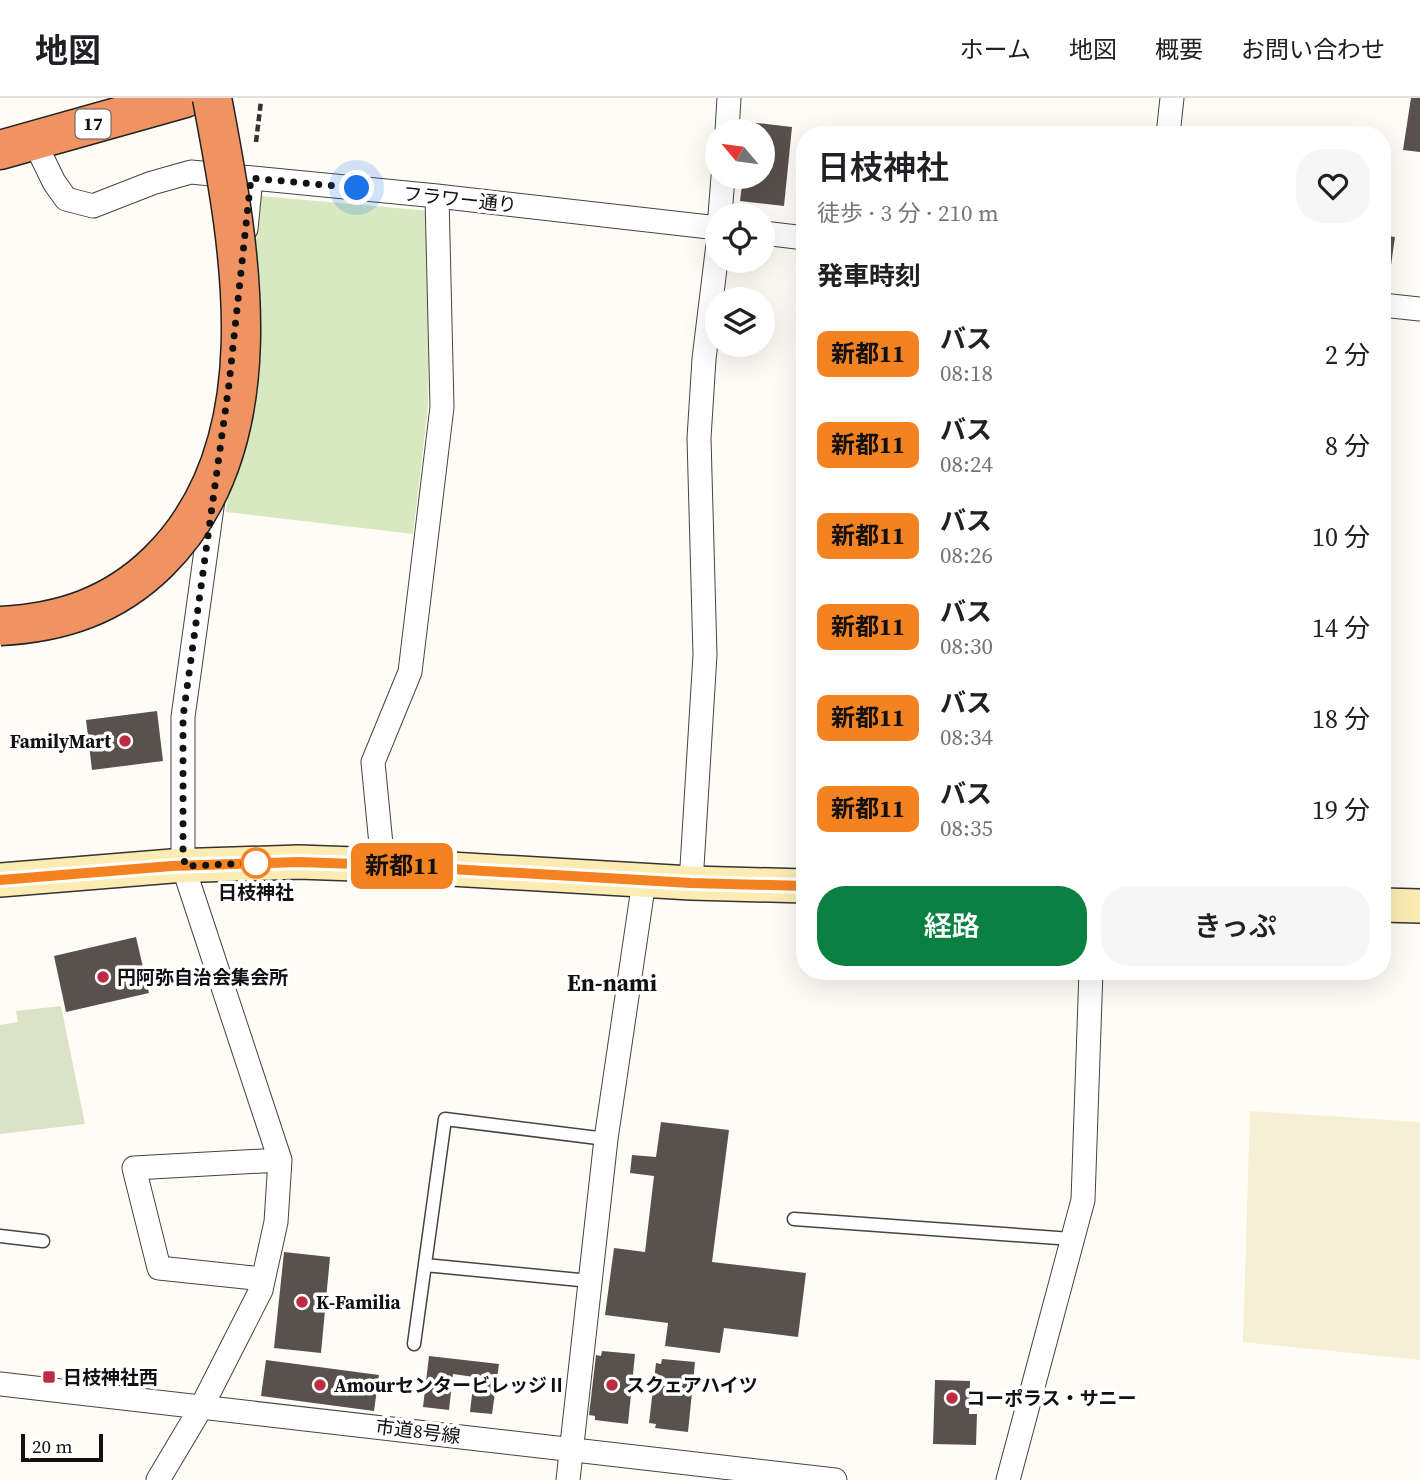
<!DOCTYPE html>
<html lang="ja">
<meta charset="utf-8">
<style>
body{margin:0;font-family:"Source Serif 4","Noto Sans JP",serif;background:#f6f6f6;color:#202124;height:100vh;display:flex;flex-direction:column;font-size:26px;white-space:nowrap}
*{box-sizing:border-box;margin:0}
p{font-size:23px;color:#757577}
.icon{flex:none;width:38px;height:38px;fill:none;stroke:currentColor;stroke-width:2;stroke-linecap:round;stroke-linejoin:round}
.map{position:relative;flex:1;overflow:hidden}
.drawer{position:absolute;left:796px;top:28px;width:595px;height:854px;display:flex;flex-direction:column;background:#fff;border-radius:28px;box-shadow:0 7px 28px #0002}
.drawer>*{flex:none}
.badge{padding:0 14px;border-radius:10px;font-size:24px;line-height:46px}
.needle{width:46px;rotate:299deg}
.controls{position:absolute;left:705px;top:21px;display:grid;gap:14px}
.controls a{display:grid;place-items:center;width:70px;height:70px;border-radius:50%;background:#fff;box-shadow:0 7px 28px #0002;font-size:35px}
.scale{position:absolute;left:21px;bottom:18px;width:82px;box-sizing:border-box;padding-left:7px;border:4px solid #111;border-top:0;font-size:19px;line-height:24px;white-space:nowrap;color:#111;-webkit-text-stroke:5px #fff;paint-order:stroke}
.you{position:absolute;width:35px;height:35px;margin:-18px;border:5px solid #fff;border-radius:50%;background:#1a73e8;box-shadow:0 0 0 10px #1a73e833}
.map>.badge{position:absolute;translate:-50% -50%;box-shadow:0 0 0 4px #fff}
h2{padding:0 21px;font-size:26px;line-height:63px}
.round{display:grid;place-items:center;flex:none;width:74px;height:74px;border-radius:28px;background:#f6f6f6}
.summary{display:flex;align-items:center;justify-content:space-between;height:119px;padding:0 21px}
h1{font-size:33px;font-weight:600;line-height:52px}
.primary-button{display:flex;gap:14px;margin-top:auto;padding:14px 21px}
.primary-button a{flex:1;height:80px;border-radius:28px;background:#0b8043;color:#fff;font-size:28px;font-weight:600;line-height:80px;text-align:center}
.primary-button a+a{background:#f6f6f6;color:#202124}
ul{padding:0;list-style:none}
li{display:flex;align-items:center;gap:21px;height:91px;padding:0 21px}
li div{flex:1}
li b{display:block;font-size:26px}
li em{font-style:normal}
li .badge{min-width:77px;font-weight:700;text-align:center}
header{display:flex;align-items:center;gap:42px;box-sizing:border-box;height:98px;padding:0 35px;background:#fff;border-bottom:2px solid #e0e0e0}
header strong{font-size:33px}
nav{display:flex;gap:38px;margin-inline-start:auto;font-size:24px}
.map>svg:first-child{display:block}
.farmland{fill:#f5efd5}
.green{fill:#d9e9bf}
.cemetery{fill:#dce2c5}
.building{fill:#59514d}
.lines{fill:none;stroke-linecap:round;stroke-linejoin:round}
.lane-casing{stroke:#444;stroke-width:15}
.street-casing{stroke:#444;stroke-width:25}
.secondary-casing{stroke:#333;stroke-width:36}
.highway-casing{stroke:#222;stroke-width:41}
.path{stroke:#333;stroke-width:4.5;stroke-dasharray:7 3.5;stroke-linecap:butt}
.lane{stroke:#fff;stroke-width:12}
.street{stroke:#fff;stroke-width:23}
.secondary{stroke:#fcecb3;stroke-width:33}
.highway{stroke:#ef9362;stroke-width:38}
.highway-bridge-casing{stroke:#222;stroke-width:41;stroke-linecap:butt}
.highway-bridge{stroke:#ef9362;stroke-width:38}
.line-casing{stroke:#fff;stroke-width:16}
.line{stroke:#f58220;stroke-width:10}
.walk{stroke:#111;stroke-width:7;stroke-dasharray:0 12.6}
.poi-dot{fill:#be2c43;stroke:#fff;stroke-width:2.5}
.stop-dot{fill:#fff;stroke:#f58220;stroke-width:3.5}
.labels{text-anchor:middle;stroke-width:7;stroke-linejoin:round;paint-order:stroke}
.shield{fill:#fff;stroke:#585858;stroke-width:2}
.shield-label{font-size:18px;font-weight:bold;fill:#111}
.street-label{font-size:19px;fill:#111;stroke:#fff}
.poi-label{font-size:19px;font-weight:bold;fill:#111;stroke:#fff;text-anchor:start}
.stop-label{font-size:19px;font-weight:bold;fill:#111;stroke:#fff}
.quarter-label{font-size:23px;font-weight:bold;fill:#111;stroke:#fff}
</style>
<header>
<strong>地図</strong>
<nav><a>ホーム</a><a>地図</a><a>概要</a><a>お問い合わせ</a></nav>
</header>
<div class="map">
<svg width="1420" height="1382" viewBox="0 0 1420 1382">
<rect width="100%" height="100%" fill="#fffcf5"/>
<path class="farmland" d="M1250 1013 1420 1024V1262L1243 1244Z"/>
<path class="green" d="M261 98 430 113 428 309 413 436 226 414Z"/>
<path class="cemetery" d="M61 908 85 1026 0 1036V927L18 924 16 913Z"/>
<path class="building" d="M1411 0H1420V54L1403 52Z
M748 24 792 29 784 108 740 103 743 79H763V33H747Z
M1382 137 1395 139 1389 181 1382 180Z
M157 613 163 663 92 672 86 622Z
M136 839 149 895 66 914 54 858Z
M661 1024 729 1032 712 1164 806 1175 798 1239 724 1230 720 1255 665 1248 668 1225 605 1217 614 1150 645 1154 654 1078 630 1075 632 1057 656 1059Z
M284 1154 330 1159 321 1255 274 1250Z
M602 1253 635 1256 628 1326 595 1322V1318L589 1317 596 1257 601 1258Z
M429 1258 499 1266 492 1316 470 1314 474 1279 453 1276 449 1312 423 1309Z
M662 1261 695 1264 688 1334 655 1330 656 1326 649 1325 656 1265 661 1266Z
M266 1262 379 1277 374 1313 261 1298Z
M935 1282 970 1283 969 1316H977L976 1347 933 1346Z"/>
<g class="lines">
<g class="lane-casing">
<path id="lane" d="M794 1121 1072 1141
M0 1138 43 1143
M425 1167 590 1183
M414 1246 445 1021 606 1041"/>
</g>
<g class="street-casing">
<path id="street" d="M727 33 729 0
M1168 37 1172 0
M34 43 54 84 66 101 93 108 152 85 191 74 437 98 718 130
M720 117 723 79
M246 131 251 80
M763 135 805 140
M1382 207 1420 211
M383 767 373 664 410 574 442 309 437 98
M691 785 705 557 699 340 704 261 718 146
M263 1181 159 1170 134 1070 280 1062
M0 1286 835 1382
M158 1382 202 1308 261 1192 276 1124 280 1062 188 783 183 752V619L213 402
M568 1382 606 1041 644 783
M1008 1382 1083 1102 1091 873"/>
</g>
<g class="secondary-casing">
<path id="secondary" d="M0 782 172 768 299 764 383 767 691 785 805 788
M1382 807 1420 808"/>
</g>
<g class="highway-casing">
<path id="highway" d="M0 52 185 0"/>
</g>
<path class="path" d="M256 44 261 3"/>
<use href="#lane" class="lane"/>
<use href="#street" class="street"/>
<use href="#secondary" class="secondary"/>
<use href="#highway" class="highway"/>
<g class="highway-bridge-casing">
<path id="highway-bridge" d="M0 528C61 525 113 508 158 464 279 345 240 148 212 0"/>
</g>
<use href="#highway-bridge" class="highway-bridge"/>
</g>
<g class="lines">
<g class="line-casing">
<path id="line" d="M0 782 172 768 299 764 383 767 691 785 805 788"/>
</g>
<use href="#line" class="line"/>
<path class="walk" d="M256 765 185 768 183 752V619L229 286 251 80 357 90"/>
</g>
<g class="poi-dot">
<circle cx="125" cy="643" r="7"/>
<circle cx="103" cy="879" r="7"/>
<circle cx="302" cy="1204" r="7"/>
<rect x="42" y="1272" width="14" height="14" rx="3.5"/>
<circle cx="320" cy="1287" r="7"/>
<circle cx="612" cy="1287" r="7"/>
<circle cx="952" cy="1300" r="7"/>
</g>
<circle class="stop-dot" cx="256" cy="765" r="14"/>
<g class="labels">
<rect class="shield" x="75.5" y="11.5" width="35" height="29" rx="5"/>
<g class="shield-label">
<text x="93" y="32">17</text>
</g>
<g class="street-label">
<text transform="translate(460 101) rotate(6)" y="7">フラワー通り</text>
<text transform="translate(418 1333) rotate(7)" y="7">市道8号線</text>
</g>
<g class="poi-label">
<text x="111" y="650" text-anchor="end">FamilyMart</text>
<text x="117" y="886">円阿弥自治会集会所</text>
<text x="316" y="1211">K-Familia</text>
<text x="63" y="1286">日枝神社西</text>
<text x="334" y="1294">AmourセンタービレッジⅡ</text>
<text x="626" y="1294">スクェアハイツ</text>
<text x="966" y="1307">コーポラス・サニー</text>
</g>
<g class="stop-label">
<text x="256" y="801">日枝神社</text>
</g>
<g class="quarter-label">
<text x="612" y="893">En-nami</text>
</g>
</g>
</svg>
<div class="controls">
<a><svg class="needle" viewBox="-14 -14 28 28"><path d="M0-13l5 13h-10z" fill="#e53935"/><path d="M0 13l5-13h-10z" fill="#757577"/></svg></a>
<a><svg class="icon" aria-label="locate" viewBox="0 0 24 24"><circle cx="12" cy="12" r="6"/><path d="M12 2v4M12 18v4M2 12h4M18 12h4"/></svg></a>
<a><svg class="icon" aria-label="layers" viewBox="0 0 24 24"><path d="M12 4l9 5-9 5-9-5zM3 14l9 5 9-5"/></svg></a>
</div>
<div class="scale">20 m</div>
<div class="you" style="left:357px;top:90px"></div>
<b class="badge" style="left:402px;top:768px;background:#f58220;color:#111">新都11</b>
<section class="drawer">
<div class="summary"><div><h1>日枝神社</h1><p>徒歩 · 3 分 · 210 m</p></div><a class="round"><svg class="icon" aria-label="heart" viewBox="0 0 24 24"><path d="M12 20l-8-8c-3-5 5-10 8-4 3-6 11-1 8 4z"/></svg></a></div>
<h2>発車時刻</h2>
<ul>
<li><span class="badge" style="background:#f58220;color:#111">新都11</span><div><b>バス</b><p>08:18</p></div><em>2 分</em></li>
<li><span class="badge" style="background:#f58220;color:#111">新都11</span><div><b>バス</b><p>08:24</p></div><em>8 分</em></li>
<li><span class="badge" style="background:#f58220;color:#111">新都11</span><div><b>バス</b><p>08:26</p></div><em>10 分</em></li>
<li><span class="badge" style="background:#f58220;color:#111">新都11</span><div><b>バス</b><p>08:30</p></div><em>14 分</em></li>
<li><span class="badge" style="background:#f58220;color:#111">新都11</span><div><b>バス</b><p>08:34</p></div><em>18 分</em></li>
<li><span class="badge" style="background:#f58220;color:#111">新都11</span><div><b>バス</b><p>08:35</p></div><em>19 分</em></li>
</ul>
<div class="primary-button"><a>経路</a><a>きっぷ</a></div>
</section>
</div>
